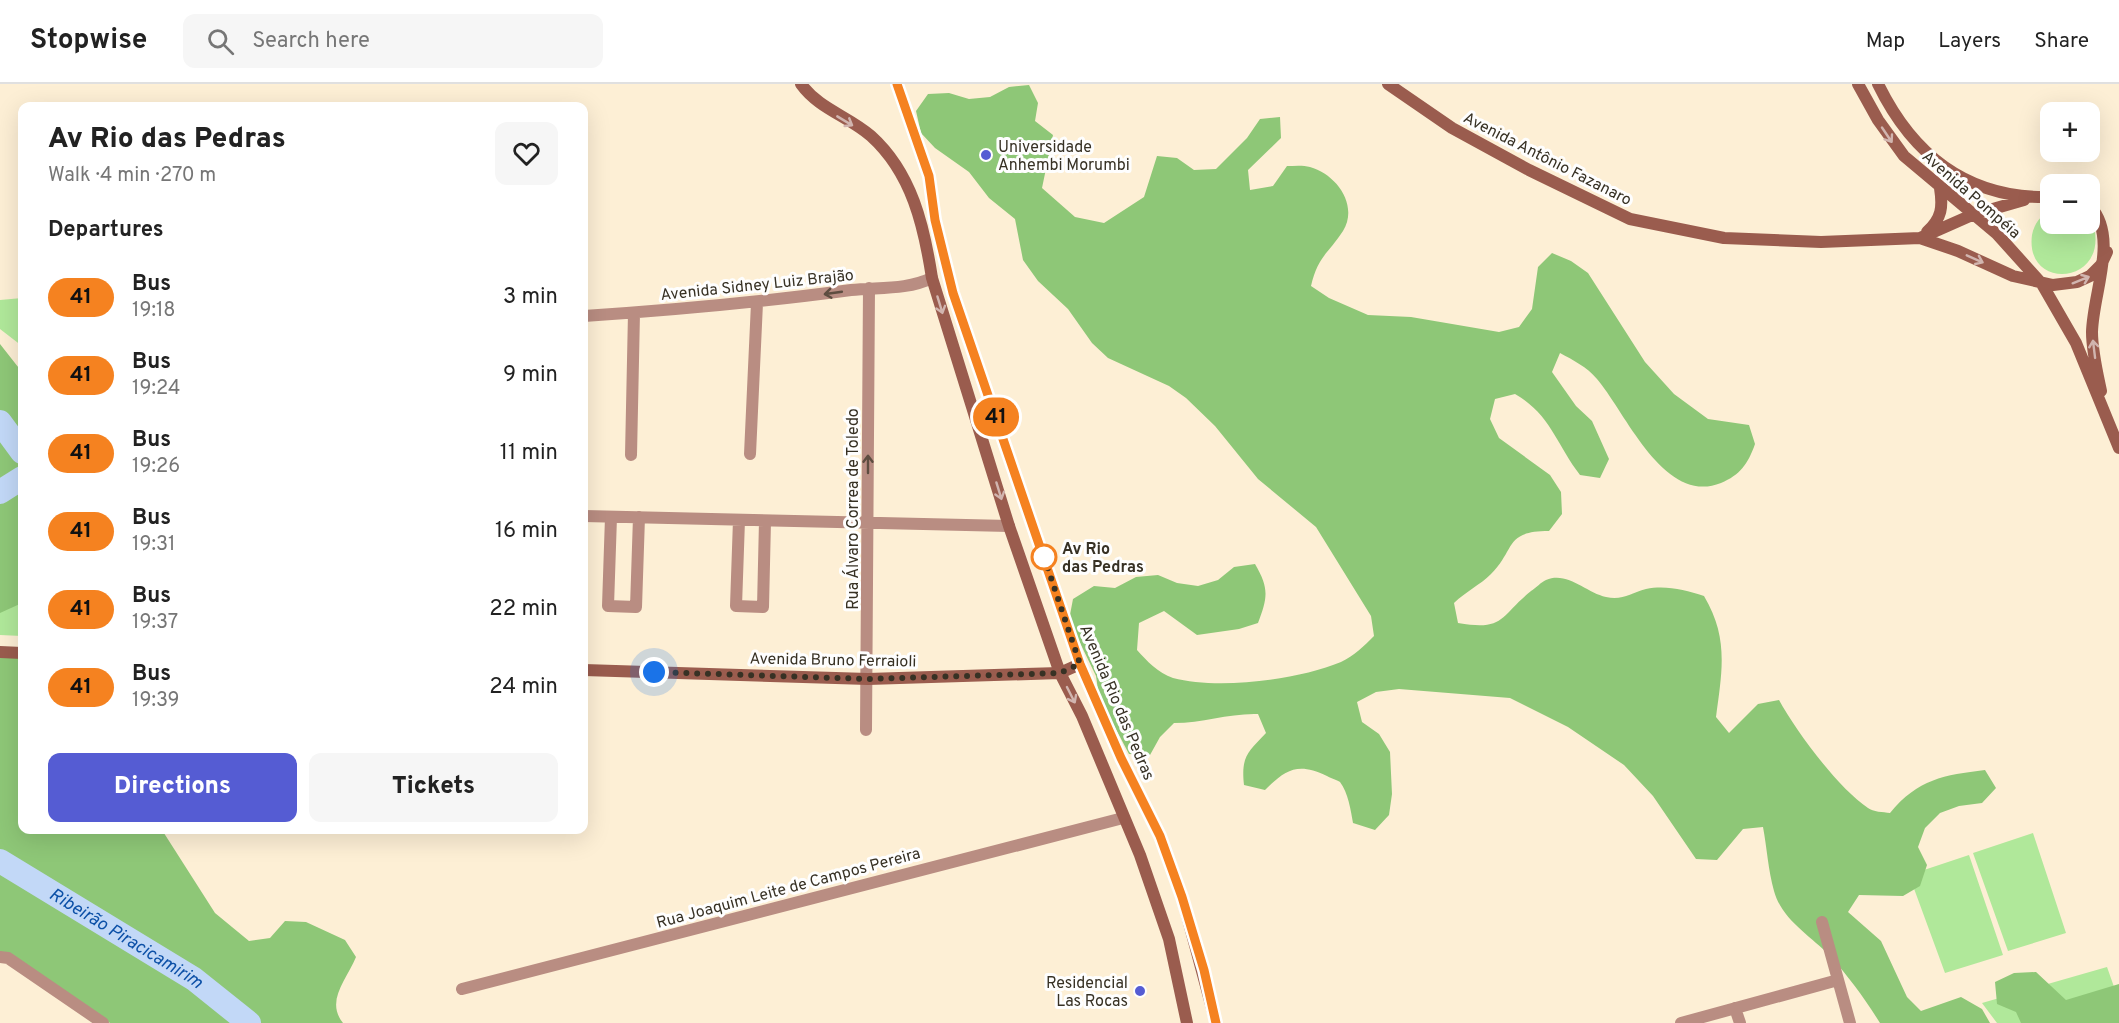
<!DOCTYPE html>
<meta charset="utf-8">
<style>
body{margin:0;font-family:Overpass,sans-serif;background:#f6f6f6;color:#222;height:100vh;display:flex;flex-direction:column;font-size:22px;white-space:nowrap}
*{box-sizing:border-box;margin:0}
p{font-size:20px;color:#767676}
.icon{flex:none;width:33px;height:33px;fill:none;stroke:currentColor;stroke-width:2;stroke-linecap:round;stroke-linejoin:round}
.map{position:relative;flex:1;overflow:hidden}
.details{position:absolute;left:18px;top:18px;width:570px;height:732px;display:flex;flex-direction:column;background:#fff;border-radius:12px;box-shadow:0 6px 24px #0002}
.details>*{flex:none}
.badge{padding:0 12px;border-radius:20px;font-size:21px;line-height:39px}
.controls{position:absolute;left:2040px;top:18px;display:grid;gap:12px}
.controls a{display:grid;place-items:center;width:60px;height:60px;border-radius:12px;background:#fff;box-shadow:0 6px 24px #0002;font-size:30px}
.you{position:absolute;width:30px;height:30px;margin:-15px;border:4px solid #fff;border-radius:50%;background:#1a73e8;box-shadow:0 0 0 9px #1a73e833}
.map>.badge{position:absolute;translate:-50% -50%;box-shadow:0 0 0 3px #fff}
h2{padding:0 30px;font-size:22px;line-height:54px}
.round{display:grid;place-items:center;flex:none;width:63px;height:63px;border-radius:12px;background:#f6f6f6}
.summary{display:flex;align-items:center;justify-content:space-between;height:102px;padding:0 30px}
h1{font-size:28px;font-weight:800;line-height:45px}
.primary-button{display:flex;gap:12px;margin-top:auto;padding:12px 30px}
.primary-button a{flex:1;height:69px;border-radius:12px;background:#555cd3;color:#fff;font-size:24px;font-weight:800;line-height:69px;text-align:center}
.primary-button a+a{background:#f6f6f6;color:#222}
ul{padding:0;list-style:none}
li{display:flex;align-items:center;gap:18px;height:78px;padding:0 30px}
li div{flex:1}
li b{display:block;font-size:22px}
li em{font-style:normal}
li .badge{min-width:66px;font-weight:700;text-align:center}
header{display:flex;align-items:center;gap:36px;box-sizing:border-box;height:84px;padding:0 30px;background:#fff;border-bottom:2px solid #e0e0e0}
header strong{font-size:28px}
nav{display:flex;gap:33px;margin-inline-start:auto;font-size:21px}
.search{width:420px;height:54px;background:#f6f6f6;display:flex;align-items:center;gap:15px;box-sizing:border-box;padding:0 21px;border-radius:12px;color:#767676;font-size:22px}
.map>svg:first-child{display:block}
.green{fill:#b0e89a}
.forest{fill:#8ec777}
.lines{fill:none;stroke-linecap:round;stroke-linejoin:round}
.river{stroke:#c2d8f7;stroke-width:24}
.street{stroke:#b98d82;stroke-width:12}
.secondary{stroke:#9a5c4e;stroke-width:12}
.oneway{stroke:#d1b5af}
.oneway2{stroke:#5e4d40}
.line-casing{stroke:#fff;stroke-width:14}
.line{stroke:#f58220;stroke-width:9}
.walk{stroke:#373124;stroke-width:6;stroke-dasharray:0 10.8}
.poi-dot{fill:#555cd3;stroke:#fefefe;stroke-width:2}
.stop-dot{fill:#fff;stroke:#f58220;stroke-width:3}
.labels{text-anchor:middle;stroke-width:6;stroke-linejoin:round;paint-order:stroke}
.poi-label{font-size:16px;fill:#373124;stroke:#fefefe;text-anchor:start}
.street-label{font-size:16px;fill:#373124;stroke:#fefefe}
.stop-label{font-size:16px;font-weight:bold;fill:#373124;stroke:#fefefe;text-anchor:start}
.water-label{font-size:18px;font-style:italic;fill:#0c50a7;stroke:#fefefe}
</style>
<header>
<strong>Stopwise</strong>
<div class="search"><svg class="icon" aria-label="search" viewBox="0 0 24 24"><circle cx="10" cy="10" r="6"/><path d="M15 15l6 6"/></svg>Search here</div>
<nav><a>Map</a><a>Layers</a><a>Share</a></nav>
</header>
<div class="map">
<svg width="2119" height="939" viewBox="0 0 2119 939">
<rect width="100%" height="100%" fill="#fdefd5"/>
<path class="green" d="M2050 126V140H2090V131C2119 200 2024 211 2032 151 2034 140 2041 131 2050 126Z
M22 214V262L0 245V216Z
M22 445V552L0 551V461Z
M2033 749 2066 849 2008 867 1973 769Z
M1969 771 2003 871 1945 889 1909 791Z
M2107 883 2119 917V939H1997L1982 919Z"/>
<path class="forest" d="M1029 1 1038 19 1035 37 1053 51 1042 104 1075 133 1104 139 1144 113 1157 72 1177 74 1194 86 1216 85 1247 54 1260 35 1280 33 1281 54 1248 86 1250 106 1273 102 1287 82C1294 82 1303 81 1310 83 1336 90 1359 121 1343 147 1328 170 1318 172 1311 202L1329 214 1368 231 1411 233 1499 248 1519 243 1532 225 1538 183 1552 169 1571 177 1588 189 1645 278 1674 310 1708 335 1749 341 1755 360C1748 380 1740 391 1721 399 1664 422 1626 329 1597 295 1587 283 1573 276 1560 269L1552 288 1576 322 1592 337 1609 375 1600 394 1580 391C1556 360 1551 331 1515 310L1495 315 1490 335 1499 354 1550 391 1561 408 1562 430 1549 447C1504 447 1516 465 1491 490 1480 501 1465 508 1454 519L1458 539C1505 547 1499 533 1531 507 1536 504 1541 498 1546 496 1568 487 1586 509 1606 513 1622 517 1631 509 1646 505 1666 501 1685 506 1704 512 1729 554 1722 587 1716 633L1729 649 1758 620 1779 616C1796 647 1838 704 1868 724 1873 728 1883 728 1890 729 1918 695 1944 691 1985 686L1996 704 1982 719 1959 722 1940 729 1925 744 1918 763 1927 781 1920 802 1903 812 1859 811 1848 828 1881 857 1907 913 1921 927 1961 913 1982 925 1990 939H1880C1865 915 1849 893 1830 872 1810 851 1782 836 1774 807 1768 786 1767 764 1763 743L1743 745 1717 776 1696 775 1653 712 1624 681 1568 643 1510 614 1399 605 1376 608 1357 618 1362 638 1379 650 1390 668 1392 710 1389 731 1375 746 1353 739C1351 727 1348 708 1340 698 1337 696 1330 694 1327 692 1298 678 1286 685 1265 706L1244 701C1241 673 1247 669 1266 649L1258 630C1230 629 1203 639 1174 639L1160 653 1150 671 1129 670 1099 613 1096 592 1069 536 1073 515 1094 502 1115 504 1136 493 1158 491 1177 499 1198 502 1218 496 1234 483 1255 480C1269 504 1268 513 1258 539L1239 545 1197 551 1164 527 1139 539 1137 566C1147 577 1158 589 1173 594 1218 606 1298 596 1341 578 1354 572 1364 562 1374 552L1371 532 1316 443 1258 395 1215 342 1186 314 1169 302 1108 274 1092 259 1068 225 1038 197 1023 176 1015 135 989 114 969 88 935 64 921 49 916 27 928 10 949 9 969 15 990 13 1009 3Z
M0 260 22 288V519L0 529Z
M22 563V746H162L215 829 249 857 270 854 285 837 306 838 345 856 356 873C347 895 325 917 343 939H110L0 868V565Z
M2036 888 2066 916 2119 900V939H2021L2016 928 1997 920 1995 898 2014 889Z"/>
<g class="lines">
<g class="river">
<path d="M0 338 22 368"/>
<path d="M0 408 22 394"/>
<path id="s1" d="M0 777 194 895 249 939"/>
</g>
<path class="street" d="M584 232C673 226 762 218 851 206 878 203 907 206 932 194
M750 370 757 219
M631 371 634 229
M584 432 1009 442
M611 433 608 522 636 523 639 433
M739 436 736 522 763 523 765 437
M866 646 869 204
M1822 838 1850 939
M0 873 8 874 103 939
M462 905 1123 734
M1735 924 1740 939
M1681 939 1838 896"/>
<path class="secondary" d="M801 0C819 25 848 32 871 52 912 89 924 142 932 194L1009 442 1060 589 1082 632 1140 771 1169 855 1187 939
M897 0 929 92 935 136 953 209 1080 580 1121 674 1160 752 1182 813 1216 939
M1388 0 1452 44 1529 86 1630 135 1724 154 1821 158 1920 154 1958 167 2013 192 2053 201 2077 198 2090 192 2101 181 2107 168
M1858 0 1878 36 1904 72 1997 150 2042 200 2076 259 2119 364
M1878 0C1913 72 1969 115 2050 113
M2090 122C2119 153 2093 208 2092 248 2092 267 2097 288 2101 307
M1927 148C1942 134 1943 123 1940 104
M1920 154 1972 131 2024 116
M0 568 22 569
M584 586 868 595 1060 589 1080 580"/>
</g>
<defs><path id="oneway-shaft" d="M-6 0H5M1.5-3L5.5 0L1.5 3" fill="none" stroke-width="1.6" stroke-linecap="round" stroke-linejoin="round" transform="scale(1.5)"/></defs>
<g class="oneway">
<use href="#oneway-shaft" transform="translate(845 37) rotate(31)"/>
<use href="#oneway-shaft" transform="translate(1887 51) rotate(56)"/>
<use href="#oneway-shaft" transform="translate(1975 175) rotate(24)"/>
<use href="#oneway-shaft" transform="translate(2081 196) rotate(-22)"/>
<use href="#oneway-shaft" transform="translate(940 221) rotate(73)"/>
<use href="#oneway-shaft" transform="translate(2094 265) rotate(-97)"/>
<use href="#oneway-shaft" transform="translate(999 407) rotate(73)"/>
<use href="#oneway-shaft" transform="translate(1071 611) rotate(63)"/>
</g>
<g class="oneway2">
<use href="#oneway-shaft" transform="translate(833 209) rotate(172)"/>
<use href="#oneway-shaft" transform="translate(868 380) rotate(-90)"/>
</g>
<g class="lines">
<g class="line-casing">
<path id="line" d="M897 0 929 92 935 136 953 209 1080 580 1121 674 1160 752 1182 813 1204 886 1216 939"/>
</g>
<use href="#line" class="line"/>
<path class="walk" d="M654 588 868 595 1060 589 1080 580 1044 473"/>
</g>
<g class="poi-dot">
<circle cx="986" cy="71" r="6"/>
<circle cx="1140" cy="907" r="6"/>
</g>
<circle class="stop-dot" cx="1044" cy="473" r="12"/>
<g class="labels">
<g class="poi-label">
<text x="998" y="68">Universidade<tspan x="998" dy="18">Anhembi Morumbi</tspan></text>
<text x="1128" y="904" text-anchor="end">Residencial<tspan x="1128" dy="18">Las Rocas</tspan></text>
</g>
<g class="street-label">
<text transform="translate(1548 74) rotate(27)" y="6">Avenida Antônio Fazanaro</text>
<text transform="translate(1972 110) rotate(41)" y="6">Avenida Pompéia</text>
<text transform="translate(757 200) rotate(-6)" y="6">Avenida Sidney Luiz Brajão</text>
<text transform="translate(852 425) rotate(-90)" y="6">Rua Álvaro Correa de Toledo</text>
<text transform="translate(833 575) rotate(1)" y="6">Avenida Bruno Ferraioli</text>
<text transform="translate(1118 618) rotate(67)" y="6">Avenida Rio das Pedras</text>
<text transform="translate(788 803) rotate(-15)" y="6">Rua Joaquim Leite de Campos Pereira</text>
</g>
<g class="stop-label">
<text x="1062" y="470">Av Rio<tspan x="1062" dy="18">das Pedras</tspan></text>
</g>
<g class="water-label">
<text dy="6" stroke="none"><textPath href="#s1" startOffset="148">Ribeirão Piracicamirim</textPath></text>
</g>
</g>
</svg>
<div class="controls">
<a>+</a>
<a>−</a>
</div>
<div class="you" style="left:654px;top:588px"></div>
<b class="badge" style="left:996px;top:333px;background:#f58220;color:#111">41</b>
<section class="details">
<div class="summary"><div><h1>Av Rio das Pedras</h1><p>Walk · 4 min · 270 m</p></div><a class="round"><svg class="icon" aria-label="heart" viewBox="0 0 24 24"><path d="M12 20l-8-8c-3-5 5-10 8-4 3-6 11-1 8 4z"/></svg></a></div>
<h2>Departures</h2>
<ul>
<li><span class="badge" style="background:#f58220;color:#111">41</span><div><b>Bus</b><p>19:18</p></div><em>3 min</em></li>
<li><span class="badge" style="background:#f58220;color:#111">41</span><div><b>Bus</b><p>19:24</p></div><em>9 min</em></li>
<li><span class="badge" style="background:#f58220;color:#111">41</span><div><b>Bus</b><p>19:26</p></div><em>11 min</em></li>
<li><span class="badge" style="background:#f58220;color:#111">41</span><div><b>Bus</b><p>19:31</p></div><em>16 min</em></li>
<li><span class="badge" style="background:#f58220;color:#111">41</span><div><b>Bus</b><p>19:37</p></div><em>22 min</em></li>
<li><span class="badge" style="background:#f58220;color:#111">41</span><div><b>Bus</b><p>19:39</p></div><em>24 min</em></li>
</ul>
<div class="primary-button"><a>Directions</a><a>Tickets</a></div>
</section>
</div>
